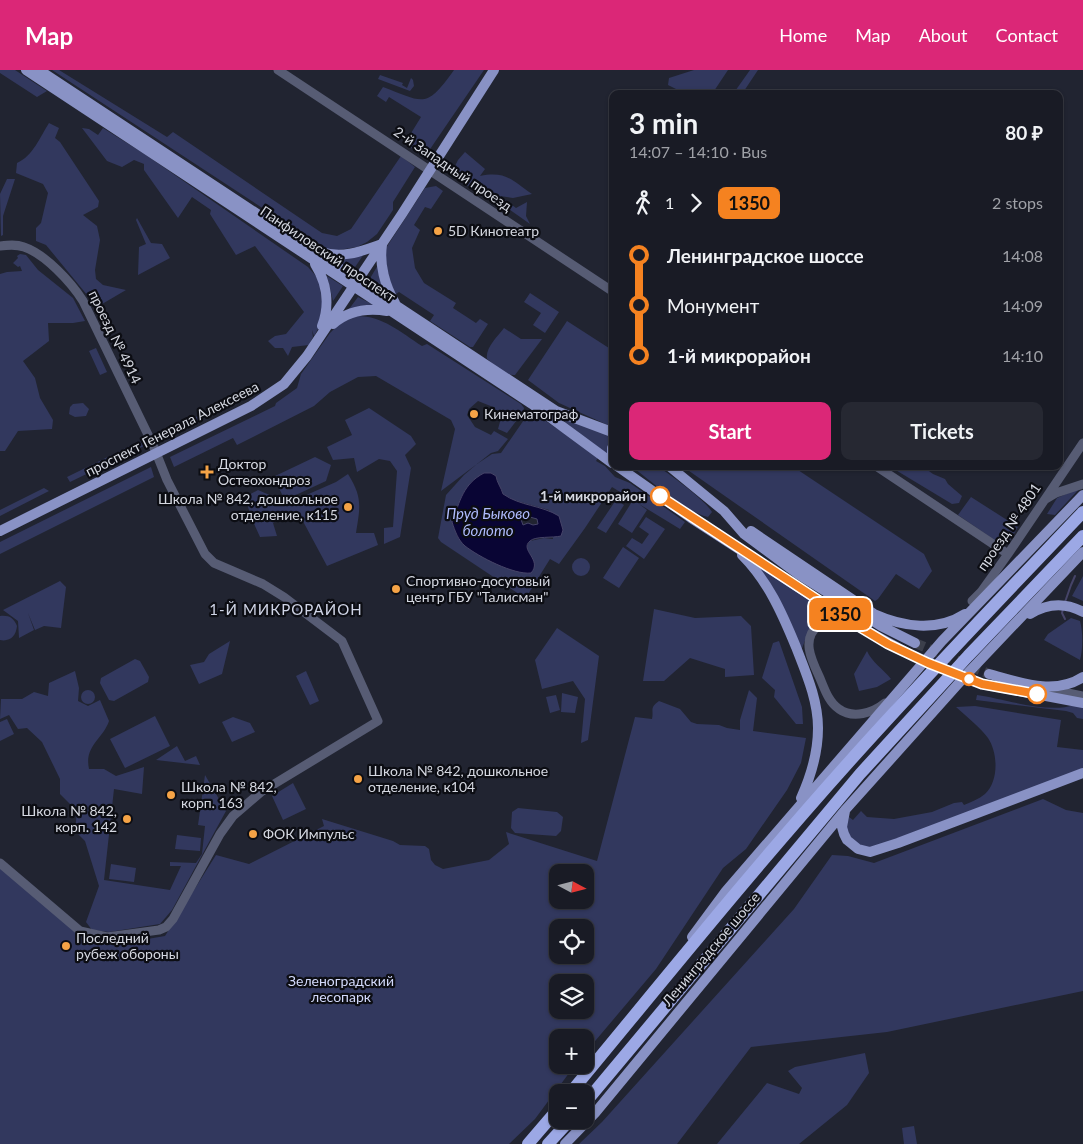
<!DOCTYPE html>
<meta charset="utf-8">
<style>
body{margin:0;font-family:Lato,sans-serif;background:#262832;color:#f1f3f6;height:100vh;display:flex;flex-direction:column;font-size:19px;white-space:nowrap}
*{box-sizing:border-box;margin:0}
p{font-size:16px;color:#9fa1a7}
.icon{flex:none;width:28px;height:28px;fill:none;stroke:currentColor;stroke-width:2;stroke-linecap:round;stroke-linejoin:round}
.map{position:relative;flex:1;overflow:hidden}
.details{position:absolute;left:609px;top:20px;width:454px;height:380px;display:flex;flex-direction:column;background:#191b25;border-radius:10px;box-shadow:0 1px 4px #0004,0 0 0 1px #373942}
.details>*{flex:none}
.badge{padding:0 10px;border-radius:8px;font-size:18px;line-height:32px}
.needle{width:32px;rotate:97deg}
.tools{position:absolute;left:549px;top:794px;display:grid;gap:10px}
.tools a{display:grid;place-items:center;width:45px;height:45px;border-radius:10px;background:#191b25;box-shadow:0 1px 4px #0004,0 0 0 1px #373942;font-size:25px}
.map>.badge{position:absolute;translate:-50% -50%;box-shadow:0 0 0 2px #fff}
.legs{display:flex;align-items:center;gap:8px;height:55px;padding:0 20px;font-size:16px}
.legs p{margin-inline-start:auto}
.headline{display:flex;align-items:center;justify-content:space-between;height:85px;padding:0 20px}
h1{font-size:28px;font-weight:700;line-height:38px}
.button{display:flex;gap:10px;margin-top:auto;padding:10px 20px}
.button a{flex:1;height:58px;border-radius:10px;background:#db2777;color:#fff;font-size:20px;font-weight:700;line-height:58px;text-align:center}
.button a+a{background:#262832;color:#f1f3f6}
ul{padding:0 20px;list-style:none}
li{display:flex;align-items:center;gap:18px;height:50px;font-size:19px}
li i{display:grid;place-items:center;width:8px;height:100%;margin:0 6px;background:currentColor}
li i::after{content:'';width:12px;height:12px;margin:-6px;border:4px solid;border-radius:50%;background:#191b25}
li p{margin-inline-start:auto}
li:first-child i{background:linear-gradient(#0000 50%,currentColor 0)}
li:last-child i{background:linear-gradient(currentColor 50%,#0000 0)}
header{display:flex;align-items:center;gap:30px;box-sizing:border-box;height:70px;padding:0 25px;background:#db2777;color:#fff}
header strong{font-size:24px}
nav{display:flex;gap:28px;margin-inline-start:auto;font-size:18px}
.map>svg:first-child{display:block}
.green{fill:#32385e;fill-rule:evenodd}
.water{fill:#090534;stroke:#464468;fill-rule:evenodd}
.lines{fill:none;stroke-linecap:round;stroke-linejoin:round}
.stream{stroke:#464468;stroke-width:2}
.major-tunnel{stroke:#3c3f4b;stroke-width:10;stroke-dasharray:10 5;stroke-linecap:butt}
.minor{stroke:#575c74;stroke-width:9}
.major{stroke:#8992c5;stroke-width:10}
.highway{stroke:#9ca8e5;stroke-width:12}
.line-1-casing{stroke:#fff;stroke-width:11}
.line-1{stroke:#f58220;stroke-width:8}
.poi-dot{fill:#f5a346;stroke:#0c0d13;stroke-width:2}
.stop-1-dot{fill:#fff;stroke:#f58220;stroke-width:2.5}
.labels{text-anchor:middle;stroke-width:4.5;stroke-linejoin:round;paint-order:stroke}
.street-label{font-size:14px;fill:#d5d8e1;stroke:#0c0d13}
.poi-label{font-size:14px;fill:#d5d8e1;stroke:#0c0d13;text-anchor:start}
.stop-label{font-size:14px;font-weight:bold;fill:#d5d8e1;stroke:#0c0d13;text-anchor:end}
.park-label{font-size:14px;fill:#d3dafc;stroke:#0c0d13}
.water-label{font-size:15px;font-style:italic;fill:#afbbfd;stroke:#0c0d13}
.neighbourhood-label{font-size:15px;letter-spacing:1px;fill:#d0d5e7;stroke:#0c0d13}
</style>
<header>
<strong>Map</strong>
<nav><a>Home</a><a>Map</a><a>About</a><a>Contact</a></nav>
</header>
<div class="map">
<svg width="1083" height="1074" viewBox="0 0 1083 1074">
<rect width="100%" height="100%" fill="#212431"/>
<path class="green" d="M0 0H15L47 21 37 27 0 3Z
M52 0H59L167 67 173 62 322 163 337 166 351 159 401 86 415 97 393 132V140L377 164 367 172 357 177 332 181 325 179Z
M454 0H484L424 88 405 73 421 47 389 27 386 32 377 26 383 17C425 33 426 39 454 0Z
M694 0H728L712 24H682L678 20 668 15 669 8Z
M750 0H758L742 24H733Z
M380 5 403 13 402 15 407 18 411 8 413 10 414 16 410 21 378 9Z
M49 53 59 58 55 68 60 72 99 131 98 137 83 145 97 156 100 170 95 200 96 209 103 215 126 220 97 237 46 175 36 171V158L41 153 48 123 43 114 16 103 17 93C33 86 40 67 49 53Z
M82 58 89 59 98 65 103 58 143 83 308 197 316 206 320 215 324 249 314 266 312 260 313 267 309 275 292 277 288 286 283 278H275L268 271 275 266 286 264 304 242 255 176 236 185 210 144 211 140 192 127 178 148 144 100V94L134 90 122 97 107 91Z
M465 82 485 99 480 106C506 101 512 110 532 124L513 128 500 126 516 138 527 132 526 146 530 154C515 144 500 132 484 123 471 116 462 116 451 104L458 90Z
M7 109H15L3 146V165L1 166 0 124Z
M436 116 443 121 431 139 425 137 414 155 420 160 412 178 415 198 424 213 456 233 453 238 476 253 480 249 488 254 473 277H470L430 251 434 245 399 222 393 226 385 189 386 178 425 118Z
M137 148 151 173 162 174 170 188 138 205 139 177 146 174 136 150Z
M20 184 26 185 38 200 73 228 85 251 73 253H48L49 271 23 291 35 308 40 328 53 350 52 359 18 361 5 381H0V204L7 202 22 201 20 196 18 197 13 193 18 188 17 186Z
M364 184 353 200 338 190Z
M378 195 383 219 369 210Z
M327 206 343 216 333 231Z
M530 223 559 242 545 263 533 255 541 243 524 232Z
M358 227 374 235 349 239Z
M355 246C382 245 400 262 422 276L427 274 521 334 524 338 523 342 507 363 498 359 501 348 493 337 478 331 469 339 467 345 475 357 491 365 494 361 508 369 498 381 491 383 477 394 492 384 501 383 528 344H535L599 386 596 391 605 396 615 407 630 413 685 452 680 459 639 434 647 440 632 463 618 454 633 430 612 417 585 458 559 494 550 489 527 526H522L441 472 438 468 446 425 464 405 477 394 441 421 455 359 451 350 376 306 358 307 330 322 314 336 237 375 233 368 174 397 170 387 275 336 276 333 297 318 301 304 330 263 342 251ZM491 403 496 406C497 413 501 417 503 424L510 429 549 440 553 469 544 468 530 471C526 476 526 479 530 485L465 476 457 466 452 452Z
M567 251 612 280V357L559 333 528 310Z
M504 258 521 269H542L515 305C505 306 495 295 487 289 485 278 498 266 504 258Z
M96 278 107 302 100 305 89 281Z
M233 328 234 330 227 336 162 368 160 363 190 350Z
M83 333 89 339 86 346 75 347 69 344 70 337 73 334Z
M369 338 411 366 416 374 405 385 411 398 400 467 384 474V458L393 457 397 401 390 391 379 389 357 402 354 388 333 390 327 377 352 365 345 350Z
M567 349 612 366V370L608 375V385L565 352V350Z
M140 371 144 376 70 412 67 407Z
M315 387 331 395 326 411 285 430 273 407Z
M631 396C638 396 651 394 658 397 669 403 707 432 712 442L708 447C687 443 650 410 631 396Z
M682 396H792L924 484 932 501 919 519 896 504 878 529 875 531Z
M889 396H922L933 404 945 409 948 414 962 426 959 433 952 434Z
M151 397 154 407 0 484V472Z
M348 404C363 428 360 437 356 463H374L378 475 327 496 298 442 273 453 277 466 260 467 251 447 245 427 258 420 288 433 336 412Z
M44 418 49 421 0 446V440Z
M1080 418 1055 445 1047 444 1057 428Z
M971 427 1018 457 1009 472 999 473 958 445Z
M616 430 624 435 606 463 597 458Z
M646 447 665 459 644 489 626 476 632 468 642 474 649 464 639 457Z
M623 477 639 488 619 518 603 508Z
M572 497a9 9 0 1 1 18 0a9 9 0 1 1-18 0Z
M758 496 833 543C813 554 808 560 801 582Z
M1083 506V531L1072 526Z
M60 511 66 517 61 558 44 556 35 560 28 543 34 560 19 568 18 551 3 540Z
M654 539 695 548 741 546 751 556 754 605 725 607V599L690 588 664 611H643Z
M0 546C9 545 14 548 17 556 16 566 10 572 0 570Z
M1071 548 1080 551C1083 561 1083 580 1080 590L1044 570 1048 564Z
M557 558 599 586 588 670 581 673 585 629 573 611 542 619 535 590Z
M230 571 222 604 199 614 190 595 204 592 209 584Z
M779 571 802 637 803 654H796L774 627 775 620 762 608 773 573Z
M867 581C871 591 884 600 891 609L877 617 859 621 854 604Z
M135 589 140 591 149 607 148 612 114 631 109 630 100 613 101 608Z
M75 601 79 618 78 631 88 636 100 630 109 651C103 669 84 676 89 699H104L116 706 144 697 142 724 114 719 104 810 170 820 181 796H170V792L196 793 202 784 205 756 198 755 205 705 226 741 172 840 160 854 109 862 92 860 86 852 99 816 85 771 75 761 77 741 60 724V709L42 672 27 658 18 659 9 645 0 649 1 629H22L34 622 48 626 49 613Z
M306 601 319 631 310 635 296 606Z
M81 627a7 7 0 1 1 14 0a7 7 0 1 1-14 0Z
M749 620 757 628 753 661 806 668 801 693 787 720 746 779 723 798 656 899 585 983V968H558V995H575L535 1049 509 1074H0V798L84 868 118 874 165 866 216 785 249 794 324 756 322 749 393 771 400 775 425 776 429 779 431 790 435 795 443 799 489 790 509 774 506 762 597 791 635 647 652 649C654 640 649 638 659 631L680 639 691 652 697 654 719 655 727 658 740 660V650ZM558 802H585V830H558ZM558 858H585V885H558ZM558 912H585V940H558Z
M562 623 578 627 575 643 561 642Z
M556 625 560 640 550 643 546 627Z
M977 625C1005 629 1048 644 1074 635L1083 638V649L1077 648 1073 643 1066 641 976 630Z
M975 636 1061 650 1057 677 1083 680V698L1060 709 876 778C858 777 856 774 846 760L849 747 853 750 861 741 867 747 894 749 932 742 954 733 962 732 964 735C971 732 979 729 985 724 999 711 998 683 988 668 981 658 966 646 956 637Z
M155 646 170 676 125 698 110 669Z
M233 647 250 653 255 662 232 672 222 652Z
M7 649 14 664 0 671V652Z
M177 676 185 691 196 686 200 695 156 690Z
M293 713 306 739 283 750 272 726Z
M1043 729 1066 740 1083 743V921L887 962 751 977 677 1074H579L602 1052 794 839 832 785 848 786 874 793Z
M518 738 557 742 563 747 561 761 556 766 515 763 511 758 512 742Z
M177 765 201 768 200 781 175 779Z
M111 794 136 798 134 812 109 809Z
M865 983 869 1003 847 1035 799 1074H717L767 1013 799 1024 802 1018 788 1001 795 997Z
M914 1056 917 1074H904L902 1058Z"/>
<path class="water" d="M484 403H491L496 406C497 413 501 417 503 424 520 436 541 435 559 446L563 460 561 466C553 468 535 466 530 471 519 480 543 490 531 503 514 505 479 487 465 476 458 470 455 461 452 452 460 431 463 414 484 403ZM519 444 537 449 538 454 533 455 528 453 523 455Z"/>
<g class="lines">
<path class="stream" d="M1065 532 1071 515 1075 506
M1063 539 1062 543 1065 549"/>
<path class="major-tunnel" d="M915 573 989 604
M909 584 982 614"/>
<path class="minor" d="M278 0 612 221
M0 176C8 175 16 174 24 177 45 184 71 212 83 231L153 375 167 410 205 484 214 493 263 514 284 527 342 571 378 651 261 722 233 746 220 764 173 849 166 857 159 860 107 867 80 861 0 793
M876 396 1008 484
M1046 429 1056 423 1083 414
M972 531 981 522 1008 484 1083 373
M848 551C837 548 829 547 819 555 801 568 811 589 819 606 824 617 828 632 839 639 853 649 873 643 885 633
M1049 619 1083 626"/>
<path class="major" d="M26 0 532 334 612 393
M39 0 556 341 612 362
M382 175C379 194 385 216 395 233
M321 182C343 189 362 181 382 174
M315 194C327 213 330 235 322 256
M333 254C348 241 368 238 387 241
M612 378V388
M617 396 691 448 858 556 909 584
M669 396 724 441 744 464 798 504 881 556 915 573
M0 461 251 336 284 314 307 286 402 144 494 0
M751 461 874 544C903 557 937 562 965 544
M742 485C768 511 782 543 796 577 806 603 818 630 818 658 818 683 811 706 801 728
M1030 544C1048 533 1065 532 1083 542
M989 604C1019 612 1054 626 1083 607
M982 614 1083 633
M845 741 842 757 844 764 847 770 858 779 870 782 898 773 1083 703
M692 867 726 821 942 571 1083 425
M565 1074 595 1043 846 739 967 604 1083 482"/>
<path class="highway" d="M571 1022C663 911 753 799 849 692 925 607 1004 525 1083 442
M585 1033 860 704 968 586 1083 466
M528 1074 558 1039
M548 1074 570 1050"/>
</g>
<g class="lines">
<g class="line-1-casing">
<path id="line-1" d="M660 426 858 556 888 574 928 593 982 614 1037 624"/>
</g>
<use href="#line-1" class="line-1"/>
</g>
<g class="poi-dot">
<circle cx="438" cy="161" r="5"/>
<circle cx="474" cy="344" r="5"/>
<path d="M204.5 394.5h5v5h5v5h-5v5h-5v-5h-5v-5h5z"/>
<circle cx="348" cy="437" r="5"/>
<circle cx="396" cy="519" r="5"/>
<circle cx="358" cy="709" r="5"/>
<circle cx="171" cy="725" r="5"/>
<circle cx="127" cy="749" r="5"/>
<circle cx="253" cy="764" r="5"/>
<circle cx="66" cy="876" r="5"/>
</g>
<g class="stop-1-dot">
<circle cx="660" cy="426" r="9"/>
<circle cx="969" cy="609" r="6"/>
<circle cx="1037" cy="624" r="9"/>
</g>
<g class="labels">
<g class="street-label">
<text transform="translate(453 99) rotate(34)" y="5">2-й Западный проезд</text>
<text transform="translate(328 184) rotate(34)" y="5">Панфиловский проспект</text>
<text transform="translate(115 267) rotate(64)" y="5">проезд № 4914</text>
<text transform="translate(172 359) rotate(-27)" y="5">проспект Генерала Алексеева</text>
<text transform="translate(1009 457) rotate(-56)" y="5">проезд № 4801</text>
<text transform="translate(711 879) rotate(-50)" y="5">Ленинградское шоссе</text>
</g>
<g class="poi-label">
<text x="448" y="166">5D Кинотеатр</text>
<text x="484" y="349">Кинематограф</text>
<text x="218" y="399">Доктор<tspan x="218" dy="16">Остеохондроз</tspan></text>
<text x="338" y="434" text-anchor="end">Школа № 842, дошкольное<tspan x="338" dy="16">отделение, к115</tspan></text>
<text x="406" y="516">Спортивно-досуговый<tspan x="406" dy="16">центр ГБУ "Талисман"</tspan></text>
<text x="368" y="706">Школа № 842, дошкольное<tspan x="368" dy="16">отделение, к104</tspan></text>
<text x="181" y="722">Школа № 842,<tspan x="181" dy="16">корп. 163</tspan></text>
<text x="117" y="746" text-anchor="end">Школа № 842,<tspan x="117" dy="16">корп. 142</tspan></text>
<text x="263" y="769">ФОК Импульс</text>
<text x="76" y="873">Последний<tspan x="76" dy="16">рубеж обороны</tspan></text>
</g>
<g class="stop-label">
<text x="646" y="431">1-й микрорайон</text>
</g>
<g class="park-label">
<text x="341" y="916">Зеленоградский<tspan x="341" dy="16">лесопарк</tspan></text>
</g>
<g class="water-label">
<text x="488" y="449">Пруд Быково<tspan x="488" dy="17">болото</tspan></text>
</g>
<g class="neighbourhood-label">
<text x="286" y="545">1-Й МИКРОРАЙОН</text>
</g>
</g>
</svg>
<div class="tools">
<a><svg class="needle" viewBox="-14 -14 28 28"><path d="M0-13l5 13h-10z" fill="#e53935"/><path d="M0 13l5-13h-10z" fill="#9fa1a7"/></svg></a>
<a><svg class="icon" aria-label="locate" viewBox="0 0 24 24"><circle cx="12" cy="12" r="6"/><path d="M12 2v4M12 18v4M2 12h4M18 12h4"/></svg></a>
<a><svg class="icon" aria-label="layers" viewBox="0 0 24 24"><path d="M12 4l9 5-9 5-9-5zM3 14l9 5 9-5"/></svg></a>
<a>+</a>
<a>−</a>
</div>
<b class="badge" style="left:840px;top:544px;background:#f58220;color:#111">1350</b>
<section class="details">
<div class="headline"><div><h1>3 min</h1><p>14:07 – 14:10 · Bus</p></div><b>80 ₽</b></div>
<div class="legs"><svg class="icon" aria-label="walk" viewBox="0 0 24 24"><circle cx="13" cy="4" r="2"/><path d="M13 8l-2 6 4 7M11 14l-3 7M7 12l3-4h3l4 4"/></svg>1<svg class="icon" aria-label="forward" viewBox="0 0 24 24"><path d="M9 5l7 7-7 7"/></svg><b class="badge" style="background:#f58220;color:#111">1350</b><p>2 stops</p></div>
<ul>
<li><i style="color:#f58220"></i><b>Ленинградское шоссе</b><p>14:08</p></li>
<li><i style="color:#f58220"></i><span>Монумент</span><p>14:09</p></li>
<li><i style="color:#f58220"></i><b>1-й микрорайон</b><p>14:10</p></li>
</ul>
<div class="button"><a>Start</a><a>Tickets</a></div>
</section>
</div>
